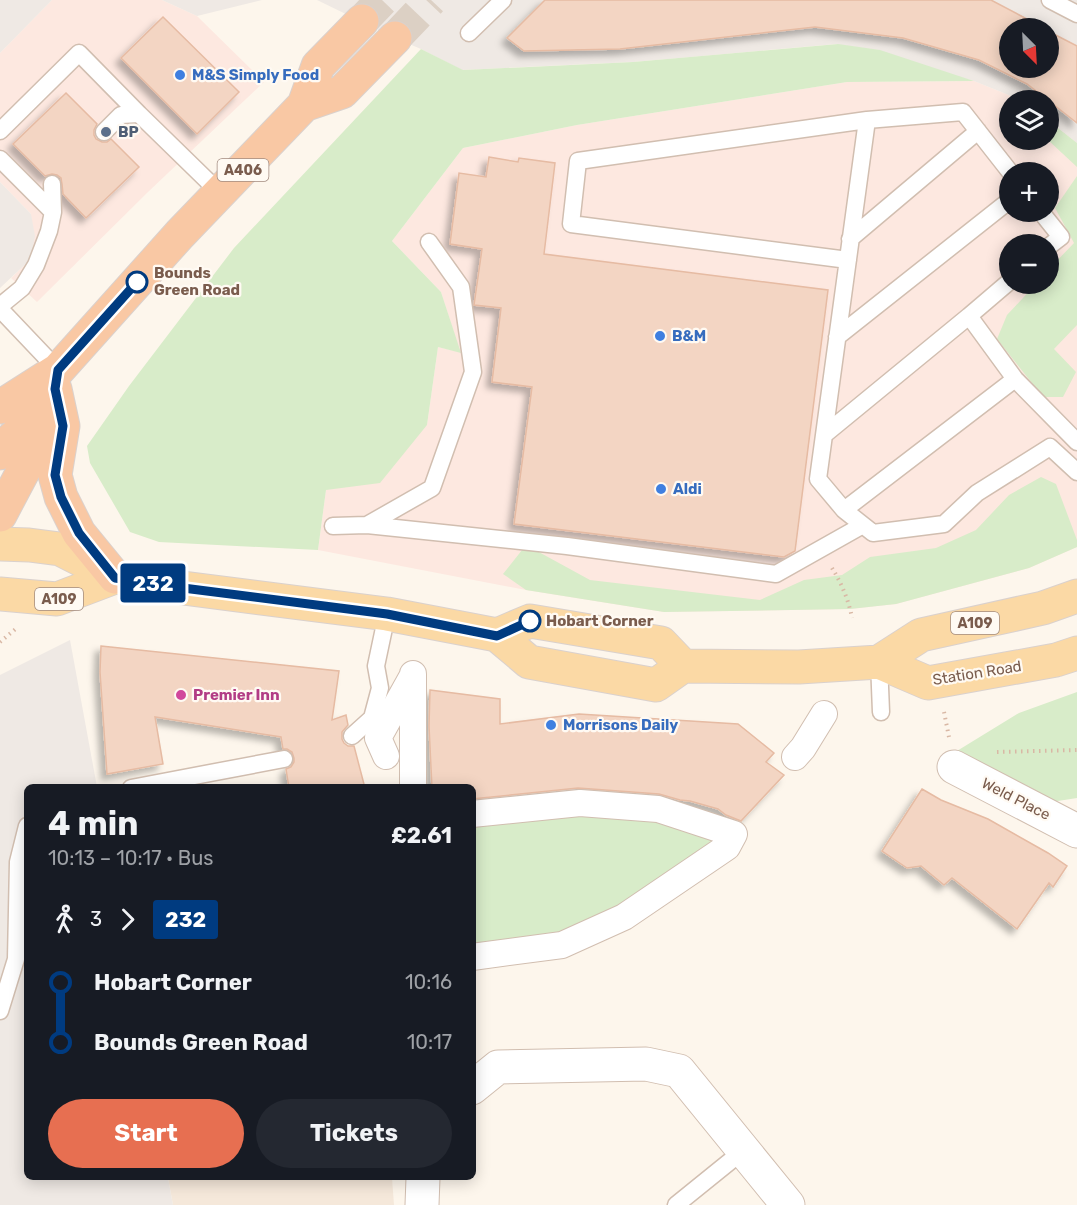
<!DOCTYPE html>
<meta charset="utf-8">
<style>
body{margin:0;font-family:Rubik,sans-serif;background:#242831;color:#f1f3f6;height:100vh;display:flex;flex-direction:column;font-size:22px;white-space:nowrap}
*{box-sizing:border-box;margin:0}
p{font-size:20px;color:#9ea1a6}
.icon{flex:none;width:33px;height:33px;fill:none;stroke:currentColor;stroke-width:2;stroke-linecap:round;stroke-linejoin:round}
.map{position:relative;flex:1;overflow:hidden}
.details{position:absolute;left:24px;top:784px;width:452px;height:396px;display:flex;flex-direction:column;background:#171b24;border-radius:9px;box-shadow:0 3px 15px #0003}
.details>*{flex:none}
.badge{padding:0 12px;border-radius:4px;font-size:21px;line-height:39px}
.needle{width:39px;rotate:156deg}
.controls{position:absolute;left:999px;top:18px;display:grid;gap:12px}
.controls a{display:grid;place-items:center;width:60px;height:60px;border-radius:50%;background:#171b24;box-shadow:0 3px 15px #0003;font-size:30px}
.map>.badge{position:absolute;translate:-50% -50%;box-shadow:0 0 0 3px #fff}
.legs{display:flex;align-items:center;gap:9px;height:66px;padding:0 24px;font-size:20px}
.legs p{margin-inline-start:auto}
.summary{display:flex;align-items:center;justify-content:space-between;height:102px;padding:0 24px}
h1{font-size:33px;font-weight:700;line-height:45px}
.primary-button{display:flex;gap:12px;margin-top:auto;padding:12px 24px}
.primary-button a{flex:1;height:69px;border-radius:36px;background:#e76f51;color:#fff;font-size:24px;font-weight:700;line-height:69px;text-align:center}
.primary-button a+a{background:#242831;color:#f1f3f6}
ul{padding:0 24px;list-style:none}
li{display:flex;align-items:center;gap:21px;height:60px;font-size:22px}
li i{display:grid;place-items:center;width:9px;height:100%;margin:0 8px;background:currentColor}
li i::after{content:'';width:15px;height:15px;margin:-8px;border:4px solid;border-radius:50%;background:#171b24}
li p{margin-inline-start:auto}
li:first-child i{background:linear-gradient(#0000 50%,currentColor 0)}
li:last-child i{background:linear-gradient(currentColor 50%,#0000 0)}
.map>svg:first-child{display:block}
.residential{fill:#f5e8da}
.commercial{fill:#fde8e0;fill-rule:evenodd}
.industrial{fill:#efe9e4;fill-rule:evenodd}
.green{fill:#d8ecc9}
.building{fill:#f3d5c3;stroke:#e6bba3;stroke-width:1.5;filter:url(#shadow)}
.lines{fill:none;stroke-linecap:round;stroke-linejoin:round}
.trunk-tunnel{stroke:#dcd0c4;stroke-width:33;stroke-dasharray:33 16;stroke-linecap:butt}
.service-casing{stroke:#d1beb0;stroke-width:19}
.pedestrian-casing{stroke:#d1beb0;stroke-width:28}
.minor-casing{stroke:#d1beb0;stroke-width:35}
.primary-casing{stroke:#dad1cd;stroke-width:35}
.trunk-casing{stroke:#dad1cd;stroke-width:35}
.path{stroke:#d9b8a5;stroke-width:4;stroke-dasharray:1.5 4.5;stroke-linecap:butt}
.service{stroke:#fff;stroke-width:16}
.pedestrian{stroke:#fff;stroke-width:26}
.minor{stroke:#fff;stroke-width:33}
.primary{stroke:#fbd9a5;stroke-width:33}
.trunk{stroke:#f9c8a4;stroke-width:33}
.line-1-casing{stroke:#fff;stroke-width:14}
.line-1{stroke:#003b80;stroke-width:9}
.shop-dot{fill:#3f7fe0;stroke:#fffaf3;stroke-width:2}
.service-dot{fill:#5c6f8a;stroke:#fffaf3;stroke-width:2}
.stop-1-dot{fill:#fff;stroke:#003b80;stroke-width:3}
.hotel-dot{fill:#d1479c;stroke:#fffaf3;stroke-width:2}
.labels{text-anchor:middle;stroke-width:4.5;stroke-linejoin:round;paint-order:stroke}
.shield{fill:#fffaf3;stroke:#a28b7f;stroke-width:1.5}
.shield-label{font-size:14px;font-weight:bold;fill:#7a5c4d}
.shop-label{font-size:15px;font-weight:bold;fill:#366cbe;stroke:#fffaf3;text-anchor:start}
.service-label{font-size:15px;font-weight:bold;fill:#4e5e75;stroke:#fffaf3;text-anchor:start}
.stop-label{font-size:15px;font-weight:bold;fill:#7a5c4d;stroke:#fffaf3;text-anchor:start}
.street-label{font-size:15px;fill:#7a5c4d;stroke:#fffaf3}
.hotel-label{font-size:15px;font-weight:bold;fill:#b23c85;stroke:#fffaf3;text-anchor:start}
</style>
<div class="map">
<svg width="1077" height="1205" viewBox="0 0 1077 1205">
<defs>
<filter id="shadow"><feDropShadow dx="-5.5" dy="5.5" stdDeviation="3" flood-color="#0004"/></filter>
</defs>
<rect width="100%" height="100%" fill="#fdf6ec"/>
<path class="residential" d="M168 1178H392L394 1205H173Z"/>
<path class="commercial" d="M52 0H162L197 16 264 82 148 192 37 302 11 278 31 259V214L0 182V53Z
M974 81 1021 100H1010V140H1048L1049 121 1077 143V547L1029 568 896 604 850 609 664 612 526 590 318 550 326 490 427 425 438 347 460 352 441 292 392 241 463 148 577 125 847 82ZM1010 172H1048V212H1010ZM1010 244H1048V284H1010Z"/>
<path class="industrial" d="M0 0H52L0 53Z
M162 0H262L197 16Z
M317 0H1077V143L1049 121 1048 100H1021L974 81 837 44 633 62 462 70 421 49 395 38ZM1010 28H1048V68H1010Z
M0 182 31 214 35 236 31 259 0 288Z
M70 640 97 787 27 788V1178H168L173 1205H0V675Z"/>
<path class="green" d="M838 44 880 50 974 81 847 82 577 125 463 148 392 241 441 292 461 353 438 347 427 425 380 483 326 490 318 550 159 542 130 532 90 463 87 446 129 386 234 248 421 49 463 70 633 62Z
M1049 121 1077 143V167L1048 140Z
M1077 176V325L1054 349 1076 372 1063 397H1043L997 339 1007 315 1036 284H1048L1049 269 1074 243 1055 208Z
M1041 477 1056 484 1077 540V547L1029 568 896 604 850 609 664 612 526 590 503 574 526 545 590 580 760 600 804 580 842 575 870 557 936 548 976 530 1009 495Z
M1077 692V798L1045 803 952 754 1019 713Z
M610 805 729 841 606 924 473 950 472 818Z"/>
<path class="building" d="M545 0H991L1044 28H1010V68H1048V31L1077 46V123L1027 84 979 60 903 38 815 27 620 49 524 51 507 38Z
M163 17 239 92 197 134 121 58Z
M66 93 97 124 94 130V135L96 139 102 142H107L111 139 139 167 86 218 63 194 62 184 61 178 57 175 52 174 45 176 13 144Z
M489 157 518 162 519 158 555 163 544 254 828 290 795 551 784 557 514 524 532 387 492 382 501 308 474 305 482 249 450 244 459 173 486 177Z
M101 646 339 671 332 720 346 715 348 725 342 732V739L344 743 348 746H354L365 788H289L286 769 291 767 294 762V758L292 752 287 749H283L281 737 155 717 163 764 107 774 100 672Z
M430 690 500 699V724L579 714 738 724 774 753 766 762 784 775 741 821 726 815 718 809 690 801 680 800 659 794 578 788 472 799V788H432L429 726Z
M922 789 941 800 988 819 1048 853 1067 866 1053 887 1049 883 1017 929 952 878 944 885 921 866 907 868 882 851Z"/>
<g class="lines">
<path class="trunk-tunnel" d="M362 21 382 0
M395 38 431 0"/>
<g class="service-casing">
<path id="service" d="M1050 0 1077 14
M469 33 503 0
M0 131 79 53 139 114
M104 132 121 115 139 114 220 193
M0 159 53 212
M1041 212 1061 237 1048 247
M850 239 978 131
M848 260 571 224 578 161 867 120
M1010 281 969 316 1015 379 1077 442
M0 306 22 288 36 265 49 231 53 212 52 184
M0 309 58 370
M837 337 1010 200
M1015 379 844 510 873 533 944 524 977 493 1050 447 1077 472
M824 435 969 316
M844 510 818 479 867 120 963 112 1010 172
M367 525 567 546 776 574 863 525
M333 526 367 525 432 488 473 372 461 287 429 242
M879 662 881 712
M352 736 372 718 380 688 376 666 387 614
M131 788 284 759
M0 1011 16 959 18 862 27 826
M676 1205 744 1150"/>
</g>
<g class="pedestrian-casing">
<path id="pedestrian" d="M386 756 378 738 412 677
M795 757 803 748 824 714
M413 788V674
M472 814 580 803 658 809 734 834 727 847 624 917 562 945 472 957"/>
</g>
<g class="minor-casing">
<path id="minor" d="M954 767 1077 831
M472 1088 498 1067 646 1064 679 1071 788 1205
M422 1205 423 1178"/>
</g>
<g class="primary-casing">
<path id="primary" d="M0 544 29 545 60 549 115 577 183 588 387 614 497 635 529 662 656 685 683 666 799 667 879 662 928 683 1056 660 1077 653
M0 594 57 599 115 577
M497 635 530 621 661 643 683 666
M879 662 921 635 1043 608 1077 596"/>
</g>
<g class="trunk-casing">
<path id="trunk" d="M304 105 342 92 395 38
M55 389 63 426 55 475 61 497 79 533 115 577
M0 407 58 370 180 234 304 105 318 66 362 21
M0 453 5 445 45 410
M0 515 28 462 53 393"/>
</g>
<path class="path" d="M832 568C841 582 849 601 852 618
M0 642 18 627
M944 712 949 737
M997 752 1077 750"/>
<use href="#service" class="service"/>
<use href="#pedestrian" class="pedestrian"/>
<use href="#minor" class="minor"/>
<use href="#primary" class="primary"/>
<use href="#trunk" class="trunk"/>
</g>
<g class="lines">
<g class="line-1-casing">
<path id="line-1" d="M137 282 58 370 55 389 63 426 55 475 61 497 79 533 115 578 183 588 387 614 497 636 530 621"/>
</g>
<use href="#line-1" class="line-1"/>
</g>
<g class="shop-dot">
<circle cx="180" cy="75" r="6"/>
<circle cx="660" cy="336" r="6"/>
<circle cx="661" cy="489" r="6"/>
<circle cx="551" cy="725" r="6"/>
</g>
<circle class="service-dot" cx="106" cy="132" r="6"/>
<g class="stop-1-dot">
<circle cx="137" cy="282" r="10"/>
<circle cx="530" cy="621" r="10"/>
</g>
<circle class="hotel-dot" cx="181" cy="695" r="6"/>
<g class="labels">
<g class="shield">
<rect x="217.5" y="159" width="51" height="22" rx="4.5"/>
<rect x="35" y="588" width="48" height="22" rx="4.5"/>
<rect x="951" y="612" width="48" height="22" rx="4.5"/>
</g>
<g class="shield-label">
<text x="243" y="175">A406</text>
<text x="59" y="604">A109</text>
<text x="975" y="628">A109</text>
</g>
<g class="shop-label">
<text x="192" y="80">M&amp;S Simply Food</text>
<text x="672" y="341">B&amp;M</text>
<text x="673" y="494">Aldi</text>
<text x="563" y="730">Morrisons Daily</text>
</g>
<g class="service-label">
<text x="118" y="137">BP</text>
</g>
<g class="stop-label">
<text x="154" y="278">Bounds<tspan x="154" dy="17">Green Road</tspan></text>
<text x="546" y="626">Hobart Corner</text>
</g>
<g class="street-label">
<text transform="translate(977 673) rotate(-9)" y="5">Station Road</text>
<text transform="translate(1016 799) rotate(27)" y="5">Weld Place</text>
</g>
<g class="hotel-label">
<text x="193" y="700">Premier Inn</text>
</g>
</g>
</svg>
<div class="controls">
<a><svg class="needle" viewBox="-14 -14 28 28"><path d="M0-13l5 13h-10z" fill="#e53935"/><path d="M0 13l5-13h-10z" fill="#9ea1a6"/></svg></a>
<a><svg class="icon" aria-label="layers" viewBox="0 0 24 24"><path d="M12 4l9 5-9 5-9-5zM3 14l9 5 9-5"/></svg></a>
<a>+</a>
<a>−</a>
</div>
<b class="badge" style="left:153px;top:583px;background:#003b80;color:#fff">232</b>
<section class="details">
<div class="summary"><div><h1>4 min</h1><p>10:13 – 10:17 · Bus</p></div><b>£2.61</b></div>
<div class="legs"><svg class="icon" aria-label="walk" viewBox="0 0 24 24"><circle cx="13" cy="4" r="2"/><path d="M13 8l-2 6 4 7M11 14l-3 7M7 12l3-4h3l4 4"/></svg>3<svg class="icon" aria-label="forward" viewBox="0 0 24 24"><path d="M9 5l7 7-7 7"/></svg><b class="badge" style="background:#003b80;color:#fff">232</b></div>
<ul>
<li><i style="color:#003b80"></i><b>Hobart Corner</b><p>10:16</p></li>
<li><i style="color:#003b80"></i><b>Bounds Green Road</b><p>10:17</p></li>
</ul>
<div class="primary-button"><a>Start</a><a>Tickets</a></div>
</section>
</div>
